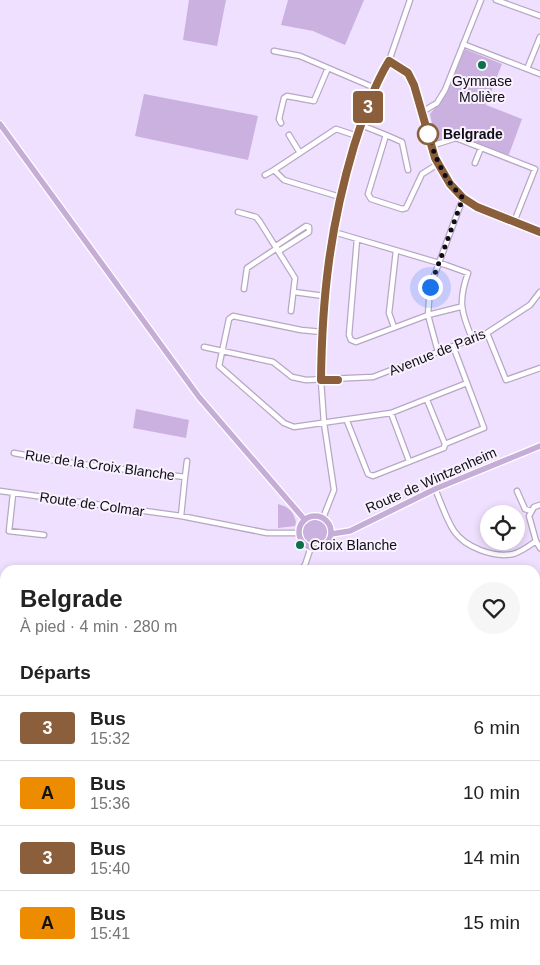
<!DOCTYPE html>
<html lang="fr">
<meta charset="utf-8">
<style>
body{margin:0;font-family:Helvetica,sans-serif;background:#f6f6f6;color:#222;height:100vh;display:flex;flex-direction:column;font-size:19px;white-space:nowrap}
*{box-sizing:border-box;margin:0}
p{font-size:16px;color:#767676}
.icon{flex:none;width:28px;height:28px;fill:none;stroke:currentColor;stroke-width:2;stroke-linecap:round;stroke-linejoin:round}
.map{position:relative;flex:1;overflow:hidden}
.details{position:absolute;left:0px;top:565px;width:540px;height:400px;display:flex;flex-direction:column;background:#fff;border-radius:15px 15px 0 0;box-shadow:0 2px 8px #0003}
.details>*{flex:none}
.badge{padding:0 10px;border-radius:4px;font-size:18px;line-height:32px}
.fabs{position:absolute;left:480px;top:505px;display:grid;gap:10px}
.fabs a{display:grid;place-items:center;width:45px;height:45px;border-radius:50%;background:#fff;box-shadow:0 2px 8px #0003;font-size:25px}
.you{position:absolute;width:25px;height:25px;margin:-12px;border:4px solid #fff;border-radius:50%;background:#1a73e8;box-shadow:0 0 0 8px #1a73e833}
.map>.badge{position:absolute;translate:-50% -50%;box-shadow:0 0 0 2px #fff}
h2{padding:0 20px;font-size:19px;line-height:45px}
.round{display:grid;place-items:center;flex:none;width:52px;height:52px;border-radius:26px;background:#f6f6f6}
.headline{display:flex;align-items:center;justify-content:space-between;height:85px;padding:0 20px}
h1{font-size:24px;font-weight:700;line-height:38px}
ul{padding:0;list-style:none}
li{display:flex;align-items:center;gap:15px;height:65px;padding:0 20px;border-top:1px solid #e0e0e0}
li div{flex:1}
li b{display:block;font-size:19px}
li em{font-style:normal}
li .badge{min-width:55px;font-weight:700;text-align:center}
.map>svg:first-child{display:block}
.green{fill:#cab1df}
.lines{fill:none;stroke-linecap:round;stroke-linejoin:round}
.minor-casing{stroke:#b7a7c5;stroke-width:7}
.major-casing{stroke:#fff;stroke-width:8}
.minor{stroke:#fff;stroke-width:4.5}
.major{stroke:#c5add7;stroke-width:5.5}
.line-casing{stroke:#fff;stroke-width:11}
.line{stroke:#8b5e3c;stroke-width:8}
.walk{stroke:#110c16;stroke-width:5;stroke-dasharray:0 9}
.poi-dot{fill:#0c7148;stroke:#f8f1fe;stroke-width:2}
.stop-dot{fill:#fff;stroke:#8b5e3c;stroke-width:2.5}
.labels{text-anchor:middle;stroke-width:4;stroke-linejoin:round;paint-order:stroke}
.poi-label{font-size:14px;fill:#110c16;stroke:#f8f1fe}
.stop-label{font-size:14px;font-weight:bold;fill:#110c16;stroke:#f8f1fe;text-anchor:start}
.street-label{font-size:14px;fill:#110c16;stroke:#f8f1fe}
</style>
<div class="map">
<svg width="540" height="965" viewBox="0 0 540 965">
<rect width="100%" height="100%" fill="#f0e0ff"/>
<path class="green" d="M189 0H226L217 46 183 40Z
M288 0H364L345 45 313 31 281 25Z
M465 49 502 64 486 105 522 119 508 157 457 136 436 142 430 114 447 93Z
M144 94 258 116 248 160 135 136Z
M136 409 189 420 186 438 133 428Z
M278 504C289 507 293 511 296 522L295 526 278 528Z
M302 531a13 13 0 1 1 26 0a13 13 0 1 1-26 0Z"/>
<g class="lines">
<g class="minor-casing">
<path id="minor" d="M496 0 540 16
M463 44 540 74
M274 51 300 56 375 88
M389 61 408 73 415 85 435 158 450 184 463 198 477 207 540 232
M527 69 540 37
M422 112 437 103 445 90 481 0
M281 123 279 119 284 98 287 96 314 101 328 68
M361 125 386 135 368 194 371 199 402 209 406 208 422 174 438 164
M289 135 300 153
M386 135 402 142 408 170
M431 146 456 138 535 169 514 222
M475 163 481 148
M265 175 274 170
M340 197 284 180 274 170 336 129 357 136
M238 212 256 217 260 222 295 278 291 311
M334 232 446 265 468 273C458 301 461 312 472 338
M357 239 349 335 351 340 356 342 428 315 460 307
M276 246 306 226 309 227V232L279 251
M244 289 247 268 277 248
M294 292 324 296
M394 327 389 313 396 251
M322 332 301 330 233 316 229 319 219 366 284 423 294 427 391 413 467 383
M487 333 506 380 540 368
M204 347 273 362 292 377 306 380 373 377 487 333 530 305 540 292
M438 352 428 315 430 287 463 198
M427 400 445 444
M391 413 409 461
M347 421 368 474 373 476 444 448 445 444 484 428 453 346
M14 453 57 461 185 477 181 516
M185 477 187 461
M435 489C441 502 446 519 454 531 465 547 493 558 513 554 521 552 529 546 536 541L540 548
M0 491 181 516 267 533H299
M517 491 525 509 531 511
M13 494 9 531 44 535
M323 518 334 490 324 423 321 381 324 296 329 250 345 177 361 125 375 88 389 61 410 0
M536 541 529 516 534 507 540 505
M301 570 305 565 311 547
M0 724 5 721"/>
</g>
<g class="major-casing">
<path id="major" d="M0 124 199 397 305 520
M299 532a16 16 0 1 1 32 0a16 16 0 1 1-32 0Z
M331 534 350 531 435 489 540 446"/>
</g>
<use href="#minor" class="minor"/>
<use href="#major" class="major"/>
</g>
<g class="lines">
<g class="line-casing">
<path id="line" d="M338 380H321C322 297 330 226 354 146 363 118 373 87 389 61L408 73 414 85 435 158 450 184 463 198 477 207 540 232"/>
</g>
<use href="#line" class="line"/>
<path class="walk" d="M428 134C436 160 444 179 463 198L430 287"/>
</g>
<g class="poi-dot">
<circle cx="482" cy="65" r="5"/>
<circle cx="300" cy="545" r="5"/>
</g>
<circle class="stop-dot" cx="428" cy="134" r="10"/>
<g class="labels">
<g class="poi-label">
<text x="482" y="86">Gymnase<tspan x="482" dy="16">Molière</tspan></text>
<text x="310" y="550" text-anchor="start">Croix Blanche</text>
</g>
<g class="stop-label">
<text x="443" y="139">Belgrade</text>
</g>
<g class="street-label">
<text transform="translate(437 352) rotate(-22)" y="5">Avenue de Paris</text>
<text transform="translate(100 465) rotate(8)" y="5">Rue de la Croix Blanche</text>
<text transform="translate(431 480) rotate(-24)" y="5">Route de Wintzenheim</text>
<text transform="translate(92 504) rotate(8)" y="5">Route de Colmar</text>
</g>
</g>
</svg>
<div class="fabs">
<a><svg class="icon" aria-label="locate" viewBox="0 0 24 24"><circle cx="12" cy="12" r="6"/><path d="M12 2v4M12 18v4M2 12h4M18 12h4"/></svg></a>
</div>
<div class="you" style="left:430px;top:287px"></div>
<b class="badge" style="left:368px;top:107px;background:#8b5e3c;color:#fff">3</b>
<section class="details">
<div class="headline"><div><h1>Belgrade</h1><p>À pied · 4 min · 280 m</p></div><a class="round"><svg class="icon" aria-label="heart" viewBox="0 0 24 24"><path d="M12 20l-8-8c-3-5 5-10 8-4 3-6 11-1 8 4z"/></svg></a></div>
<h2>Départs</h2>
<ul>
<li><span class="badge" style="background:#8b5e3c;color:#fff">3</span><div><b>Bus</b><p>15:32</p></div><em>6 min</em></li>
<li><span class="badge" style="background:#ed8c01;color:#111">A</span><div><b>Bus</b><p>15:36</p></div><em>10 min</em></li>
<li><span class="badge" style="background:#8b5e3c;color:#fff">3</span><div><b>Bus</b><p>15:40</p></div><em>14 min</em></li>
<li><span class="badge" style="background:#ed8c01;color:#111">A</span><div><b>Bus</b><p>15:41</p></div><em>15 min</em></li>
</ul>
</section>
</div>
